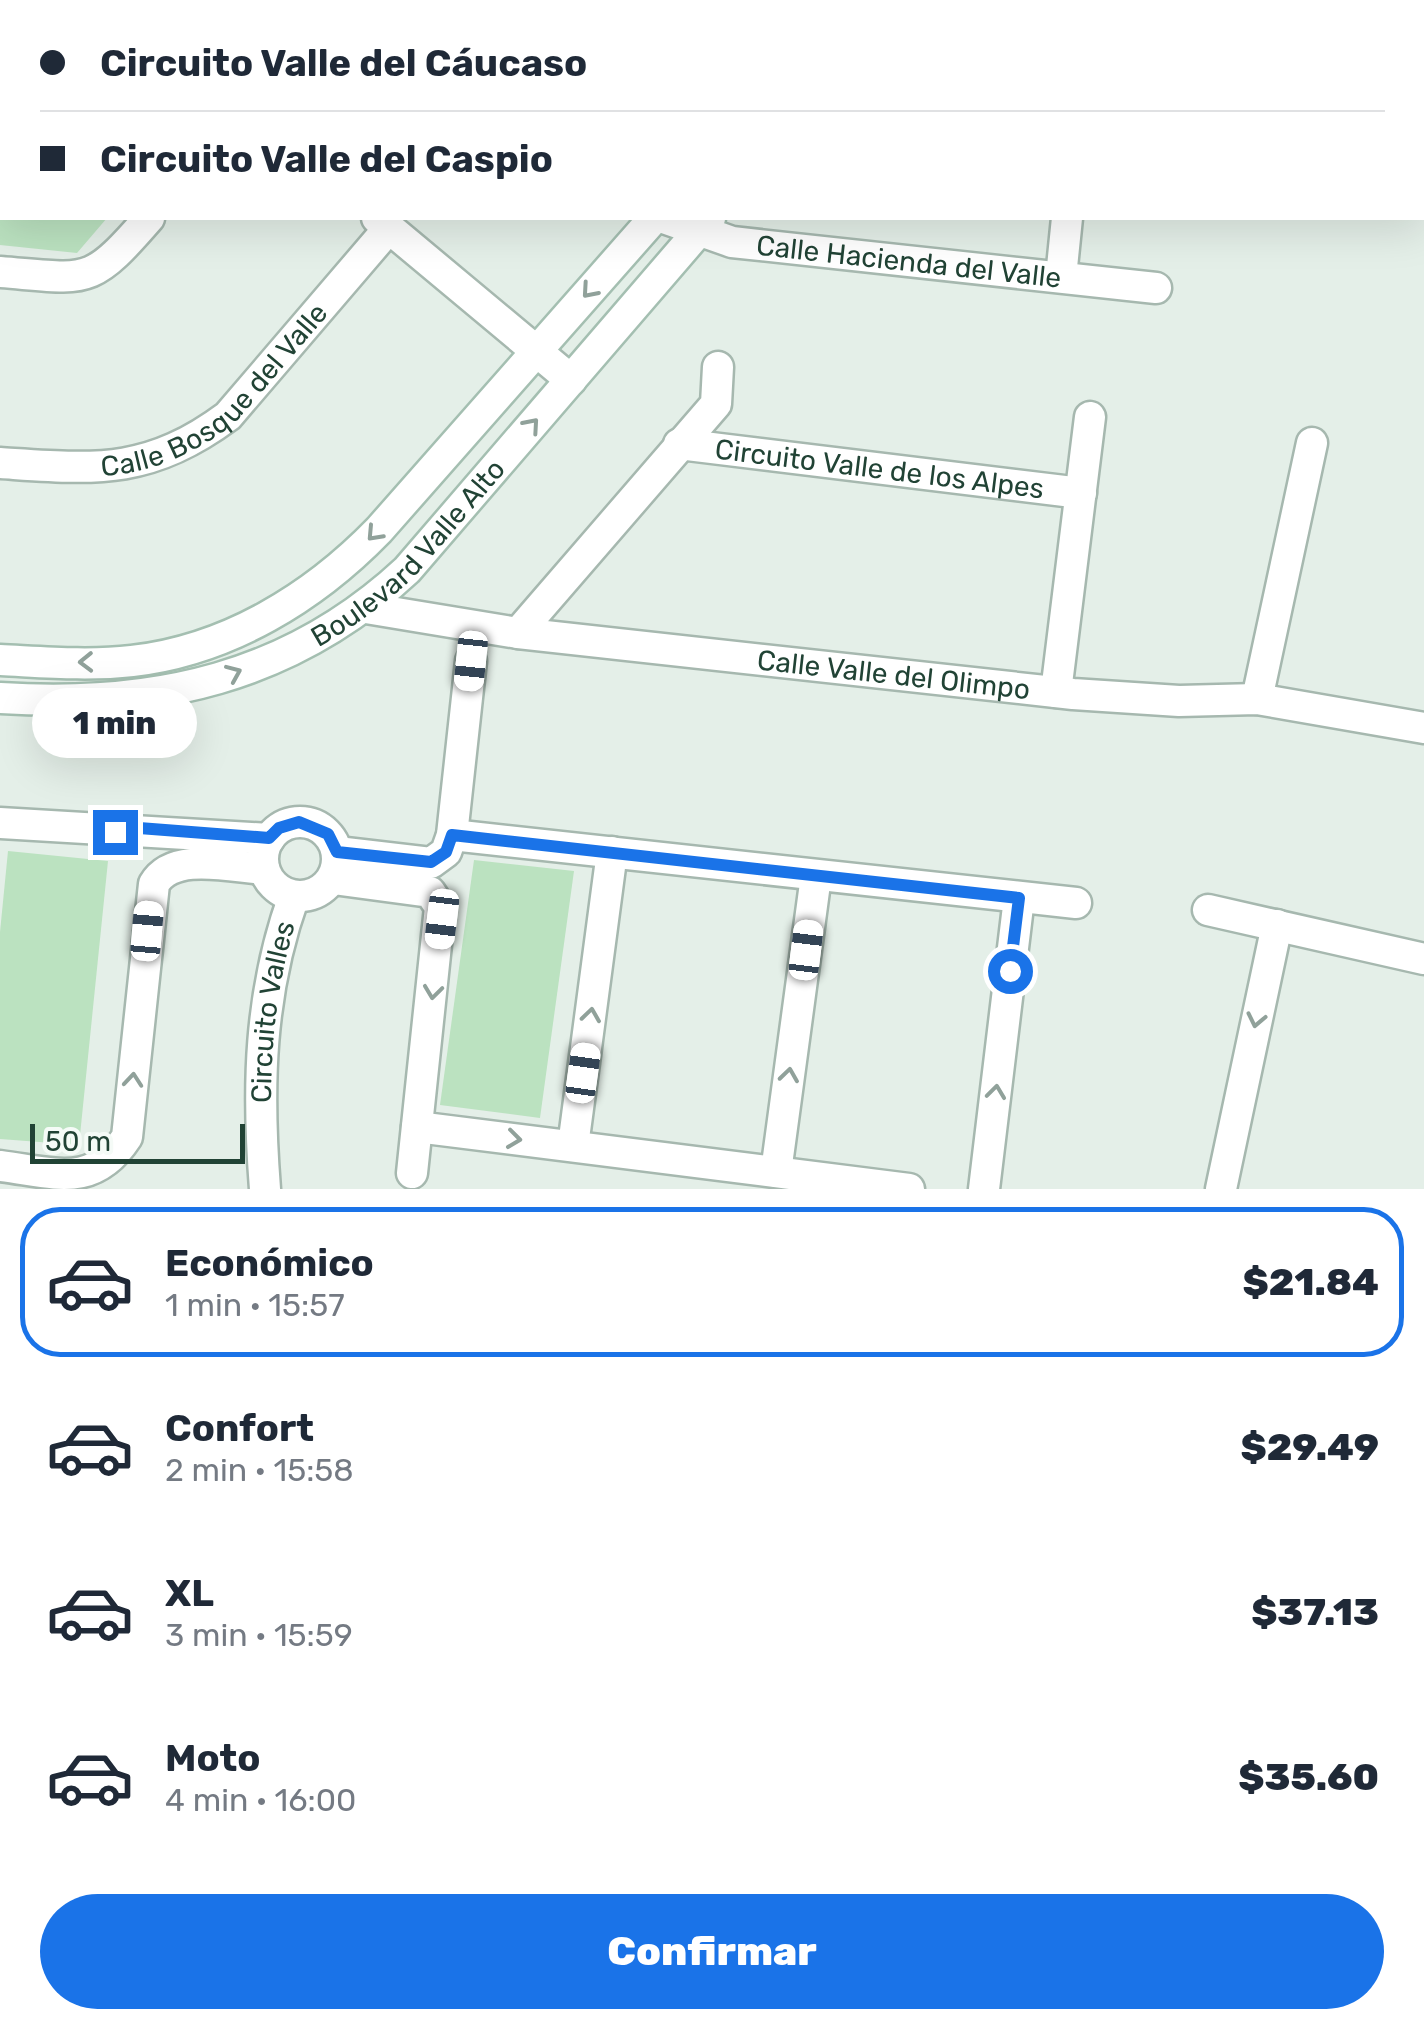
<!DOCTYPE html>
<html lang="es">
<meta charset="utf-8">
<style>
body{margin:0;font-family:Rubik,sans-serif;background:#f6f6f7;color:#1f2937;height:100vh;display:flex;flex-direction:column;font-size:38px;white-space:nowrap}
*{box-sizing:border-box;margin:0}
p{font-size:32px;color:#747a83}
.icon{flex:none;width:55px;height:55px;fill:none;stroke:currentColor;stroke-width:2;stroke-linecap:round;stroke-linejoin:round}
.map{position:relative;height:1189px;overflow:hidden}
.details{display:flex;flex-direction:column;background:#fff;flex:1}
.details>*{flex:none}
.hud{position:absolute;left:0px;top:0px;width:1425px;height:220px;box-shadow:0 10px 40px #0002;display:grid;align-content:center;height:220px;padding:0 40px;background:#fff}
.scale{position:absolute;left:30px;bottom:25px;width:215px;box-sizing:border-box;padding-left:10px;border:5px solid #214335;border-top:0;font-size:28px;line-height:35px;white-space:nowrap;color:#214335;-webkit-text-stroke:8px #f5fbf7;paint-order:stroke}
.end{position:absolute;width:45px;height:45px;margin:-22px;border:12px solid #1a73e8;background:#fff;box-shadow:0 0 0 5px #fff}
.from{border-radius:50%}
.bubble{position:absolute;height:70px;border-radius:35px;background:#fff;box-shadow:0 10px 40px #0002;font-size:32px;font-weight:800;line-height:70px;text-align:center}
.car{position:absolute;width:30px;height:60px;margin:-30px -15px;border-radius:12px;box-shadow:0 0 8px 2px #0007;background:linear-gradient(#fff 24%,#345 0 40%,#fff 0 76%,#345 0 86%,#fff 0)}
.hud b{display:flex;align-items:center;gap:35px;height:95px;font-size:38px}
.hud b+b{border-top:2px solid #e0e1e3}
.hud i{width:25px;height:25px;background:#1f2937}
ul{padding:18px 0 0;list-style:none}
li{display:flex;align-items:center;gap:30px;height:150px;margin:0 20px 15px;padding:0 20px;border:5px solid transparent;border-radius:40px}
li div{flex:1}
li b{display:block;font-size:38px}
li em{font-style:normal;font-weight:800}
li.on{border-color:#1a73e8}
li>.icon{width:90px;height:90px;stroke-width:1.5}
.primary-button{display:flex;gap:20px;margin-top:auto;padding:20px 40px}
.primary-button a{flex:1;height:115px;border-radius:60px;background:#1a73e8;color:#fff;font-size:40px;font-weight:800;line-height:115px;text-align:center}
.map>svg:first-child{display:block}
.green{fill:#bbe2c0}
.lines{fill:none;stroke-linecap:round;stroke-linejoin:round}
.street-casing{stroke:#a6b8af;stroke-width:35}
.secondary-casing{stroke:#a4bfb1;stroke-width:35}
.path{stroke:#81b69d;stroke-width:5;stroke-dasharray:5 8;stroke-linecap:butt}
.street{stroke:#fff;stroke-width:30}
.secondary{stroke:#fff;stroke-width:30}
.oneway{stroke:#90a19a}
.route{stroke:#1a73e8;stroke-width:12}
.labels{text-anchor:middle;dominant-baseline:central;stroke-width:10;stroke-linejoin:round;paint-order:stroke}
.street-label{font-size:28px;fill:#214335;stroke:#f5fbf7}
</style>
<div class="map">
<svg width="1424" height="1189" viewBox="0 0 1424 1189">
<rect width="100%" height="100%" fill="#e4efe8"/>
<g class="green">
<path d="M0,87L2,218H107L77,253L0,245Z"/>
<path d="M8,851L108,861L79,1145L0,1139V932Z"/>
<path d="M474,860L574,871L540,1118L440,1105Z"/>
</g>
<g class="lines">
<defs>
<g id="street">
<path d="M411,0L414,2"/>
<path d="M730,0L733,2"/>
<path d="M1089,2L1090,0"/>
<path d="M0,69H2"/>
<path d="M377,218L571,380"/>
<path id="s1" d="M664,218L732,242L1156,288"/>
<path d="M0,272C89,279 89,287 149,218"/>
<path d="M1061,277L1067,218"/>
<path id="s2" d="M679,444L1081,493"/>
<path id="s3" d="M0,463C94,469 147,476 228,416L389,228"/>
<path id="s4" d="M366,608L518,633L1073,694L1179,701L1257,699L1424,728"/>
<path d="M518,633L716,404L718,367"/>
<path d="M1056,692L1090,417"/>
<path d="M1257,699L1312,443"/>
<circle cx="300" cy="859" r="37"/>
<path d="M0,823L269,839"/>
<path d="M452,835L1076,903"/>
<path d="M337,852L431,863L446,852L452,835L471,661"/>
<path d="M333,879L430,892L440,907L412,1173"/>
<path d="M1208,910L1424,959"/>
<path d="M417,1127L909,1189"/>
<path d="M573,1146L612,852"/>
<path d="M0,1166C56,1173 93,1189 127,1137L154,884C173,851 231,867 264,869"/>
<path d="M776,1172L816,876"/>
<path id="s5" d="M265,1189C257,1087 259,993 294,896"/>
<path d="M984,1189L1019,898"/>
<path d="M1221,1189L1277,925"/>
</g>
<g id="secondary">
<path d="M842,2L845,0"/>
<path d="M895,2L897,0"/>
<path d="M0,660C43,662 88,666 132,661C228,650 313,598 379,530L654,218"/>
<path id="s6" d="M0,698C155,708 291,678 407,570L710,218"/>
</g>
</defs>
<use href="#street" class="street-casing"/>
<use href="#secondary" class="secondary-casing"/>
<path class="path" d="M1422,116H1424"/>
<use href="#street" class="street"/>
<use href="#secondary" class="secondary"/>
</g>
<defs><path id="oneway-chevron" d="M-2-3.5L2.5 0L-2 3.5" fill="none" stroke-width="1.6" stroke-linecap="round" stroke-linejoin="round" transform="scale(2.5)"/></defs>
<g class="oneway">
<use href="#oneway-chevron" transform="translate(589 291) rotate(131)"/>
<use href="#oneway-chevron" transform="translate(532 425) rotate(-49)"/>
<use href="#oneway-chevron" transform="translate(374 534) rotate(133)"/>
<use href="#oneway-chevron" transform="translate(86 662) rotate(179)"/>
<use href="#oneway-chevron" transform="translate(234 673) rotate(-23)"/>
<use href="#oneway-chevron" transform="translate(433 992) rotate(97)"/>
<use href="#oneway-chevron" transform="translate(591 1015) rotate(-82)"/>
<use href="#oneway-chevron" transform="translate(1256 1020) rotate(102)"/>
<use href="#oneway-chevron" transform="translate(789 1075) rotate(-82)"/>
<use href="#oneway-chevron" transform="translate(133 1080) rotate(-85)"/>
<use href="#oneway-chevron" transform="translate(996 1092) rotate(-83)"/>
<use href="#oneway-chevron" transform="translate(514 1139) rotate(7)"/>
</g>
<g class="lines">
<path class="route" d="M115,832L139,828L269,838L279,828L299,822L328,834L337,852L431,862L446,852L452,835L1019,898L1010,971"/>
</g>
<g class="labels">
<g class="street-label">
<text stroke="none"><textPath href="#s1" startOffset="250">Calle Hacienda del Valle</textPath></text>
<text stroke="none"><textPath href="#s3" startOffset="242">Calle Bosque del Valle</textPath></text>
<text stroke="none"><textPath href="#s2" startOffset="202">Circuito Valle de los Alpes</textPath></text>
<text stroke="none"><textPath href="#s6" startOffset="452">Boulevard Valle Alto</textPath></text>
<text stroke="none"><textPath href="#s4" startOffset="532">Calle Valle del Olimpo</textPath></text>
<text stroke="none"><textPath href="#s5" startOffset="178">Circuito Valles</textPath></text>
</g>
</g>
</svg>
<div class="scale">50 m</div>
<i class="end from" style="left:1010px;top:971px"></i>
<i class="end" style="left:115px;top:832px"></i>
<div class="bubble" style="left:32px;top:688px;width:165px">1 min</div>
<i class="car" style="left:471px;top:661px;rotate:186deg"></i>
<i class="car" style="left:442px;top:919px;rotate:187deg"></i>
<i class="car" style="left:147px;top:931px;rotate:5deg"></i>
<i class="car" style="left:806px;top:950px;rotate:7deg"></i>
<i class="car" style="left:583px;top:1073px;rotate:8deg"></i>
<div class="hud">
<b><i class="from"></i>Circuito Valle del Cáucaso</b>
<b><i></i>Circuito Valle del Caspio</b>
</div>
</div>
<section class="details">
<ul>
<li class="on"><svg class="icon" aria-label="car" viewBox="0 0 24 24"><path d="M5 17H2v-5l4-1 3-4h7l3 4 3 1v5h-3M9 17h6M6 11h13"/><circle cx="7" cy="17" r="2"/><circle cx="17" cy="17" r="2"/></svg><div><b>Económico</b><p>1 min · 15:57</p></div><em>$21.84</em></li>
<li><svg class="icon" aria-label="car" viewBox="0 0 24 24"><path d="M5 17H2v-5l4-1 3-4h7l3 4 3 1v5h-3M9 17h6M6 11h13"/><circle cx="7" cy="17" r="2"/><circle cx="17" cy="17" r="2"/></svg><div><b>Confort</b><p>2 min · 15:58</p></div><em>$29.49</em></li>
<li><svg class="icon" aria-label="car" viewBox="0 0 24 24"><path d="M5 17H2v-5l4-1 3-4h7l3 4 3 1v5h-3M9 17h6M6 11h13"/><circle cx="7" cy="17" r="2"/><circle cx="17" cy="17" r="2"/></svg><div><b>XL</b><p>3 min · 15:59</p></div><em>$37.13</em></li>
<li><svg class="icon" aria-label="car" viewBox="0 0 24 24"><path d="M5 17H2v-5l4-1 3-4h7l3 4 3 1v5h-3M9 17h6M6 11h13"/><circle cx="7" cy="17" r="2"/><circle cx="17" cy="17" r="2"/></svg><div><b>Moto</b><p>4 min · 16:00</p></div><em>$35.60</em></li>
</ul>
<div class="primary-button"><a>Confirmar</a></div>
</section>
